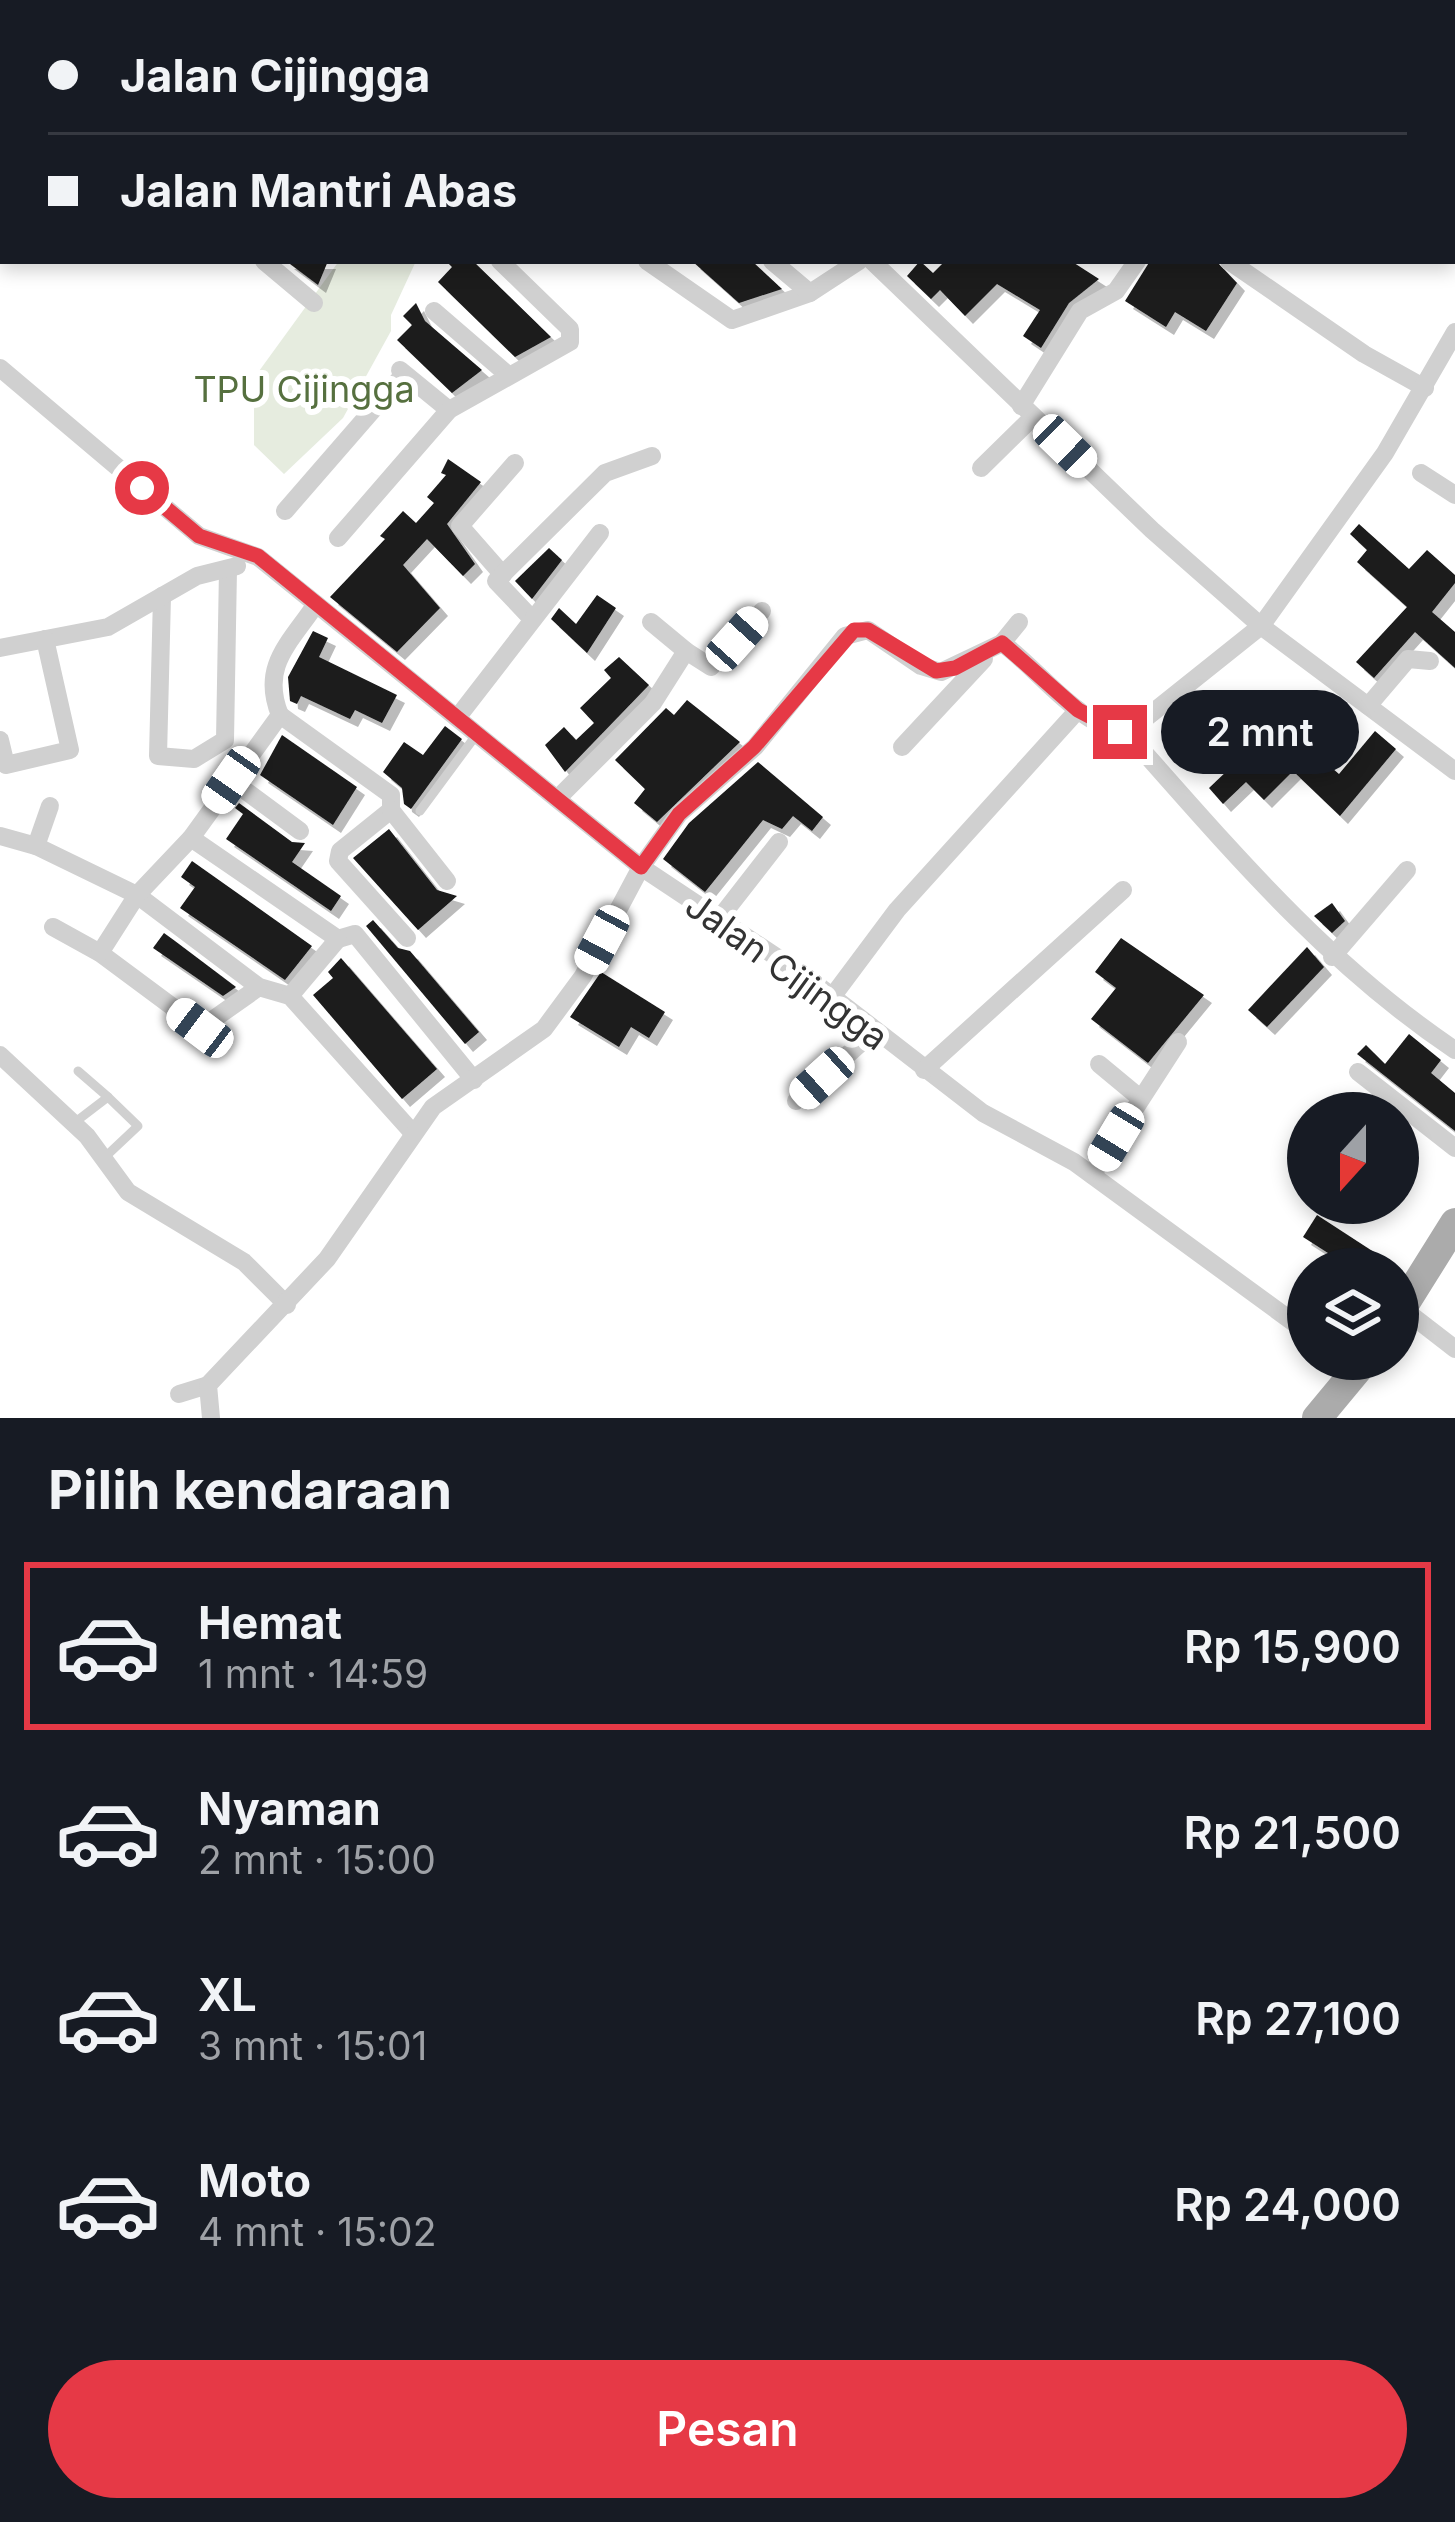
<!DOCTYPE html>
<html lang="id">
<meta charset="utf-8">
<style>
body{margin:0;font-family:Inter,sans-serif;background:#20242c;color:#f1f3f6;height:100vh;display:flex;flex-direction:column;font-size:45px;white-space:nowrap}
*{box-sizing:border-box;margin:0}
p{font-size:39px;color:#9ea1a6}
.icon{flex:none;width:66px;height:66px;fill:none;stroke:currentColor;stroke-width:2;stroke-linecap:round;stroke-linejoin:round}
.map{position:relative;height:1418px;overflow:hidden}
.drawer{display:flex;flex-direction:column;background:#171b24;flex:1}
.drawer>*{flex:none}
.hud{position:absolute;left:0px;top:0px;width:1455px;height:264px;box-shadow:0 6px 18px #0003;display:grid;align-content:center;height:264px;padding:0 48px;background:#171b24}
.needle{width:78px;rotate:201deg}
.fabs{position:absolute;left:1287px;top:1092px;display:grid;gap:24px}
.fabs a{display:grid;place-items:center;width:132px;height:132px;border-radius:50%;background:#171b24;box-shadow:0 6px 18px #0003;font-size:60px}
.end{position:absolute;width:54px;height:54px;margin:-27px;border:15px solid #e63946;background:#fff;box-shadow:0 0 0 6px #fff}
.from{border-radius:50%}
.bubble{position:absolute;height:84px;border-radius:42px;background:#171b24;box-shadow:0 6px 18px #0003;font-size:39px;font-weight:600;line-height:84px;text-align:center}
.car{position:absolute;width:36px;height:72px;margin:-36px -18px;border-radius:15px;box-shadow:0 0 9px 3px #0007;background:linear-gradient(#fff 24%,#345 0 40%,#fff 0 76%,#345 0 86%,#fff 0)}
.hud b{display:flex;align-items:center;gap:42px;height:114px;font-size:45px}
.hud b+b{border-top:3px solid #363941}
.hud i{width:30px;height:30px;background:#f1f3f6}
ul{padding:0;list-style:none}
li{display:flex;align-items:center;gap:36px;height:168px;margin:0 24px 18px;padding:0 24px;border:6px solid transparent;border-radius:0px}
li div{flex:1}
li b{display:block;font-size:45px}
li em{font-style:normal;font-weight:600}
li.active{border-color:#e63946}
li>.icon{width:108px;height:108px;stroke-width:1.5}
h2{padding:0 48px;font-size:54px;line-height:144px}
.action{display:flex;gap:24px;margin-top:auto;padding:24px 48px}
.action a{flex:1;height:138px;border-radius:72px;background:#e63946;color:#fff;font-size:48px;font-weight:600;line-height:138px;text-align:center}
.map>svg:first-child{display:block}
.green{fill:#e6ecdf}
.building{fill:#1a1a1a;filter:url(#shadow)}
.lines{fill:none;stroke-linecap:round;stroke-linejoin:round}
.lane{stroke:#d0d0d0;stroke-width:9}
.street{stroke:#d0d0d0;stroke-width:18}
.primary{stroke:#ababab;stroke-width:30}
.route{stroke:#e63946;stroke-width:15}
.labels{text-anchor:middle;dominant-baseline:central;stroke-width:12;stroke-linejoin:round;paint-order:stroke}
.park-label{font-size:36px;fill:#56703f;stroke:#fff}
.street-label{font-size:36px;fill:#333;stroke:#fff}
</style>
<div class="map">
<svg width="1455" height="1418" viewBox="0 0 1455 1418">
<defs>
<filter id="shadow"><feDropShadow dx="8" dy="8" stdDeviation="0" flood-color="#0004"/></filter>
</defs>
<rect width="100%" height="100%" fill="#fff"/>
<path class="green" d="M339,261H416L391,315V331L343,418L284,474L254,445V378Z"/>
<g class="building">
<path d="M286,261H328L318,285Z"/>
<path d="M446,261H473L551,337L515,357L438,282L452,267Z"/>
<path d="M692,261H752L782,289L739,303Z"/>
<path d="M920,261L933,273L945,261H1071L1099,279L1069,303L1041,348L1023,336L1040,310L997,284L965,316L940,290L931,299L907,276Z"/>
<path d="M1150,261H1216L1237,283L1206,331L1175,312L1166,327L1125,301Z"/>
<path d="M416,303L425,321L482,370L452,393L397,340L412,325L403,316Z"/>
<path d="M448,459L481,482L447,524L475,564L463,576L427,539L403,565L440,608L397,652L330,597L385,539L380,536L403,511L416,523L434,503L427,497L446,475L441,473Z"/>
<path d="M1359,524L1409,569L1427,550L1455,575V583L1432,612L1455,632V668L1415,632L1374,678L1356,662L1407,607L1357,562L1367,550L1350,534Z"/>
<path d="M549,548L562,560L532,599L515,581Z"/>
<path d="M597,595L616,608L587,653L551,619L559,608L576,624Z"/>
<path d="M313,631L328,638L319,657L397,695L382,723L355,710L350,719L301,696L297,704L290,701L288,677Z"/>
<path d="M619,657L649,685L565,772L545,745L564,727L576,740L594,723L580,708L611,678L604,670Z"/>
<path d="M687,700L740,742L657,822L634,803L645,789L615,760L666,708L674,715Z"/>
<path d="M1293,702L1323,731L1307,747L1339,774L1375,731L1396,749L1340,816L1293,771L1264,800L1246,782L1223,804L1209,788L1229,769L1209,750L1222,737L1227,742L1255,712L1270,725Z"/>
<path d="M445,726L462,739L411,809L404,804L402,788L383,772L404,742L423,755Z"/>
<path d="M282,735L357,787L333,825L260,775Z"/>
<path d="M758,762L823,817L812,831L793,816L782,829L763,820L705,892L663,859L689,823Z"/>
<path d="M239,803L292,842L305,843L292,862L341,896L331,911L226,839L243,814L235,808Z"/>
<path d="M389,829L437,890L457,896L418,930L353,858Z"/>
<path d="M192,861L312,946L285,980L180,908L195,887L181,877Z"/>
<path d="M1332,903L1345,921L1332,933L1314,916Z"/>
<path d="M373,920L398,948L410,951L479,1032L465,1044L366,926Z"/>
<path d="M164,933L175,941L236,987L223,996L153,948Z"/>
<path d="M1121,938L1204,995L1148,1063L1091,1019L1116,988L1095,972Z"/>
<path d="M1307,947L1324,967L1267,1027L1248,1010Z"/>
<path d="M341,958L437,1069L402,1099L313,995L333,978L328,972Z"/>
<path d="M601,972L665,1012L649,1038L631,1027L619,1047L570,1017Z"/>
<path d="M1409,1034L1441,1060L1431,1073L1455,1093V1131L1357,1054L1366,1045L1385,1064Z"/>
<path d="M1317,1215L1400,1269H1353L1303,1237Z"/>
</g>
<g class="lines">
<g class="lane">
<path d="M420,811L477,734"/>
<path d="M74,1123L108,1097L78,1071"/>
<path d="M104,1158L138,1126L108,1097"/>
</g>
<g class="street">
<path d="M66,0L75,3"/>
<path d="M270,0L279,3"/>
<path d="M480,0L489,3"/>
<path d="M701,0L707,3"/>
<path d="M886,0L889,3"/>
<path d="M994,0L997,3"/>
<path d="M18,3L20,0"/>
<path d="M362,3L363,0"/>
<path d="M565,3V0"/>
<path d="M821,3L823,0"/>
<path d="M1060,3L1061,0"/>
<path d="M1265,3H1269"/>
<path d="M1299,3L1303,0"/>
<path d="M0,24L3,21"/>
<path d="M264,261L314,303"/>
<path d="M647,261L732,320L810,293L859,261"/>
<path d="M772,261L810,293"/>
<path d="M872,261L1152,530L1261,626L1455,771"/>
<path d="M1229,261L1364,354L1425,388"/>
<path d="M434,311L508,375"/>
<path d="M0,368L199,536L258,557L641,867L811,980L983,1113L1074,1162L1308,1333"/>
<path d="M400,370L449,410"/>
<path d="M1021,406L1080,311L1116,291L1137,261"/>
<path d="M981,468L1033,417"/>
<path d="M1421,473L1455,495"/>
<path d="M285,511L404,374"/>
<path d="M338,538L449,410L570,342V329L500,261"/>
<path d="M503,575L460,526L515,463"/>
<path d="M162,596L158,756L194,759L225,740L228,569"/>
<path d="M532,619L496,581L605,473L652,456"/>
<path d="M1002,643L1019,622"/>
<path d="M0,648L108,627L197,576L237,566"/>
<path d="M686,651L711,667L762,611"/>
<path d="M1368,706L1408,659L1430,661"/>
<path d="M280,715L391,795V810L340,851L338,861L407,938"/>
<path d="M457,718L600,533"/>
<path d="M1126,732C1229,848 1325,963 1455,1050"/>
<path d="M0,740L6,765L70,750L45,639"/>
<path d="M902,747L984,659"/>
<path d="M231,780L300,831"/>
<path d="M557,799L653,703L686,651L651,622"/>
<path d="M391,810L447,881"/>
<path d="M0,836L36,846L137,895L259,987L290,996L412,1132"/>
<path d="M191,838L338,939L355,934L474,1080"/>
<path d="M36,846L50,806"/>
<path d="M719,919L779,842"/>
<path d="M53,927L100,953L201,1028L259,987"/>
<path d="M100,953L137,895L191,838L280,715C260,666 290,643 316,604"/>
<path d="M1332,957L1407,870"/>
<path d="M290,996L338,939"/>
<path d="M832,997L897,910L1078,710"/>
<path d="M0,1055L87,1136L128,1192L244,1262L287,1305"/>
<path d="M1099,1064L1140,1098"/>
<path d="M924,1070L1123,890"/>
<path d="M1358,1072L1455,1148"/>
<path d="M796,1101L874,1031"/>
<path d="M1092,1175L1178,1042"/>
<path d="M1406,1311L1455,1349"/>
<path d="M179,1394L208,1385"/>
<path d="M211,1418L208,1385L327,1259L433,1107L544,1029L583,976L641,867L679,814L755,747L845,636L868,630L921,666L941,672L1002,643C1036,666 1090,740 1132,729L1261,626L1385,453L1455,332"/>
</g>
<g class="primary">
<path d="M1398,1314L1455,1223"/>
<path d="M1317,1418L1366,1359"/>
</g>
</g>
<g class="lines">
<path class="route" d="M142,488L199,536L258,556L641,867L679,814L754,747L854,630H868L936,671L955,668L1002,643L1078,710L1120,732"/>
</g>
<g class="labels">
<g class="park-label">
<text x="304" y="389">TPU Cijingga</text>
</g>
<g class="street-label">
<text transform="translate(787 971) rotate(36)">Jalan Cijingga</text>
</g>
</g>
</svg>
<div class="fabs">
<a><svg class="needle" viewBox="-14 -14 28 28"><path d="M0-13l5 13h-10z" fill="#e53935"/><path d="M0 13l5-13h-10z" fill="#9ea1a6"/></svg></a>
<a><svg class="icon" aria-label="layers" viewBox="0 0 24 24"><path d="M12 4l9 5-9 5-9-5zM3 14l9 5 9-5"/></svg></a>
</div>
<i class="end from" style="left:142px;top:488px"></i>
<i class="end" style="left:1120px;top:732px"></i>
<div class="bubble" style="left:1161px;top:690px;width:198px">2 mnt</div>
<i class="car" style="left:1065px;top:446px;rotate:134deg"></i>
<i class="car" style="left:737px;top:639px;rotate:42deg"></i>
<i class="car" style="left:231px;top:780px;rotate:215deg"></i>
<i class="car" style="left:602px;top:940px;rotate:208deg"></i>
<i class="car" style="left:200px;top:1028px;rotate:307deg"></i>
<i class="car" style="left:822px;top:1078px;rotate:228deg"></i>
<i class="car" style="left:1116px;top:1137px;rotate:211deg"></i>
<div class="hud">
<b><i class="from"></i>Jalan Cijingga</b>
<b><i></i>Jalan Mantri Abas</b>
</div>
</div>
<section class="drawer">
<h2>Pilih kendaraan</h2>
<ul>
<li class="active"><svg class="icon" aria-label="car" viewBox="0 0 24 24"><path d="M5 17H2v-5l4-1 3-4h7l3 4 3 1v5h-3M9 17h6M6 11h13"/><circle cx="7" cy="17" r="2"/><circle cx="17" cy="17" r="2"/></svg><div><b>Hemat</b><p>1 mnt · 14:59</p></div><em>Rp 15,900</em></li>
<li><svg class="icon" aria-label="car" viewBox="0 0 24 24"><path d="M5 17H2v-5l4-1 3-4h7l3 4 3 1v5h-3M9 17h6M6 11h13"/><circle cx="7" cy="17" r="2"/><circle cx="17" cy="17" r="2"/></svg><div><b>Nyaman</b><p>2 mnt · 15:00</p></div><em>Rp 21,500</em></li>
<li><svg class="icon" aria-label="car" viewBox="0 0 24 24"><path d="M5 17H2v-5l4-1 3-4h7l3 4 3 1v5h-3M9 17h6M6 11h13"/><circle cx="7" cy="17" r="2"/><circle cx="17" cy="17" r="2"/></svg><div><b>XL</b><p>3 mnt · 15:01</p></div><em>Rp 27,100</em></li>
<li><svg class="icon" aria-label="car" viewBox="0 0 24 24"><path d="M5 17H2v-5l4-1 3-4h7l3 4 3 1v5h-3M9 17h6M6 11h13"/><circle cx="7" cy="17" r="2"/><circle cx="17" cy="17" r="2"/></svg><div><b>Moto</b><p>4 mnt · 15:02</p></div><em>Rp 24,000</em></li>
</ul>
<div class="action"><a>Pesan</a></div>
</section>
